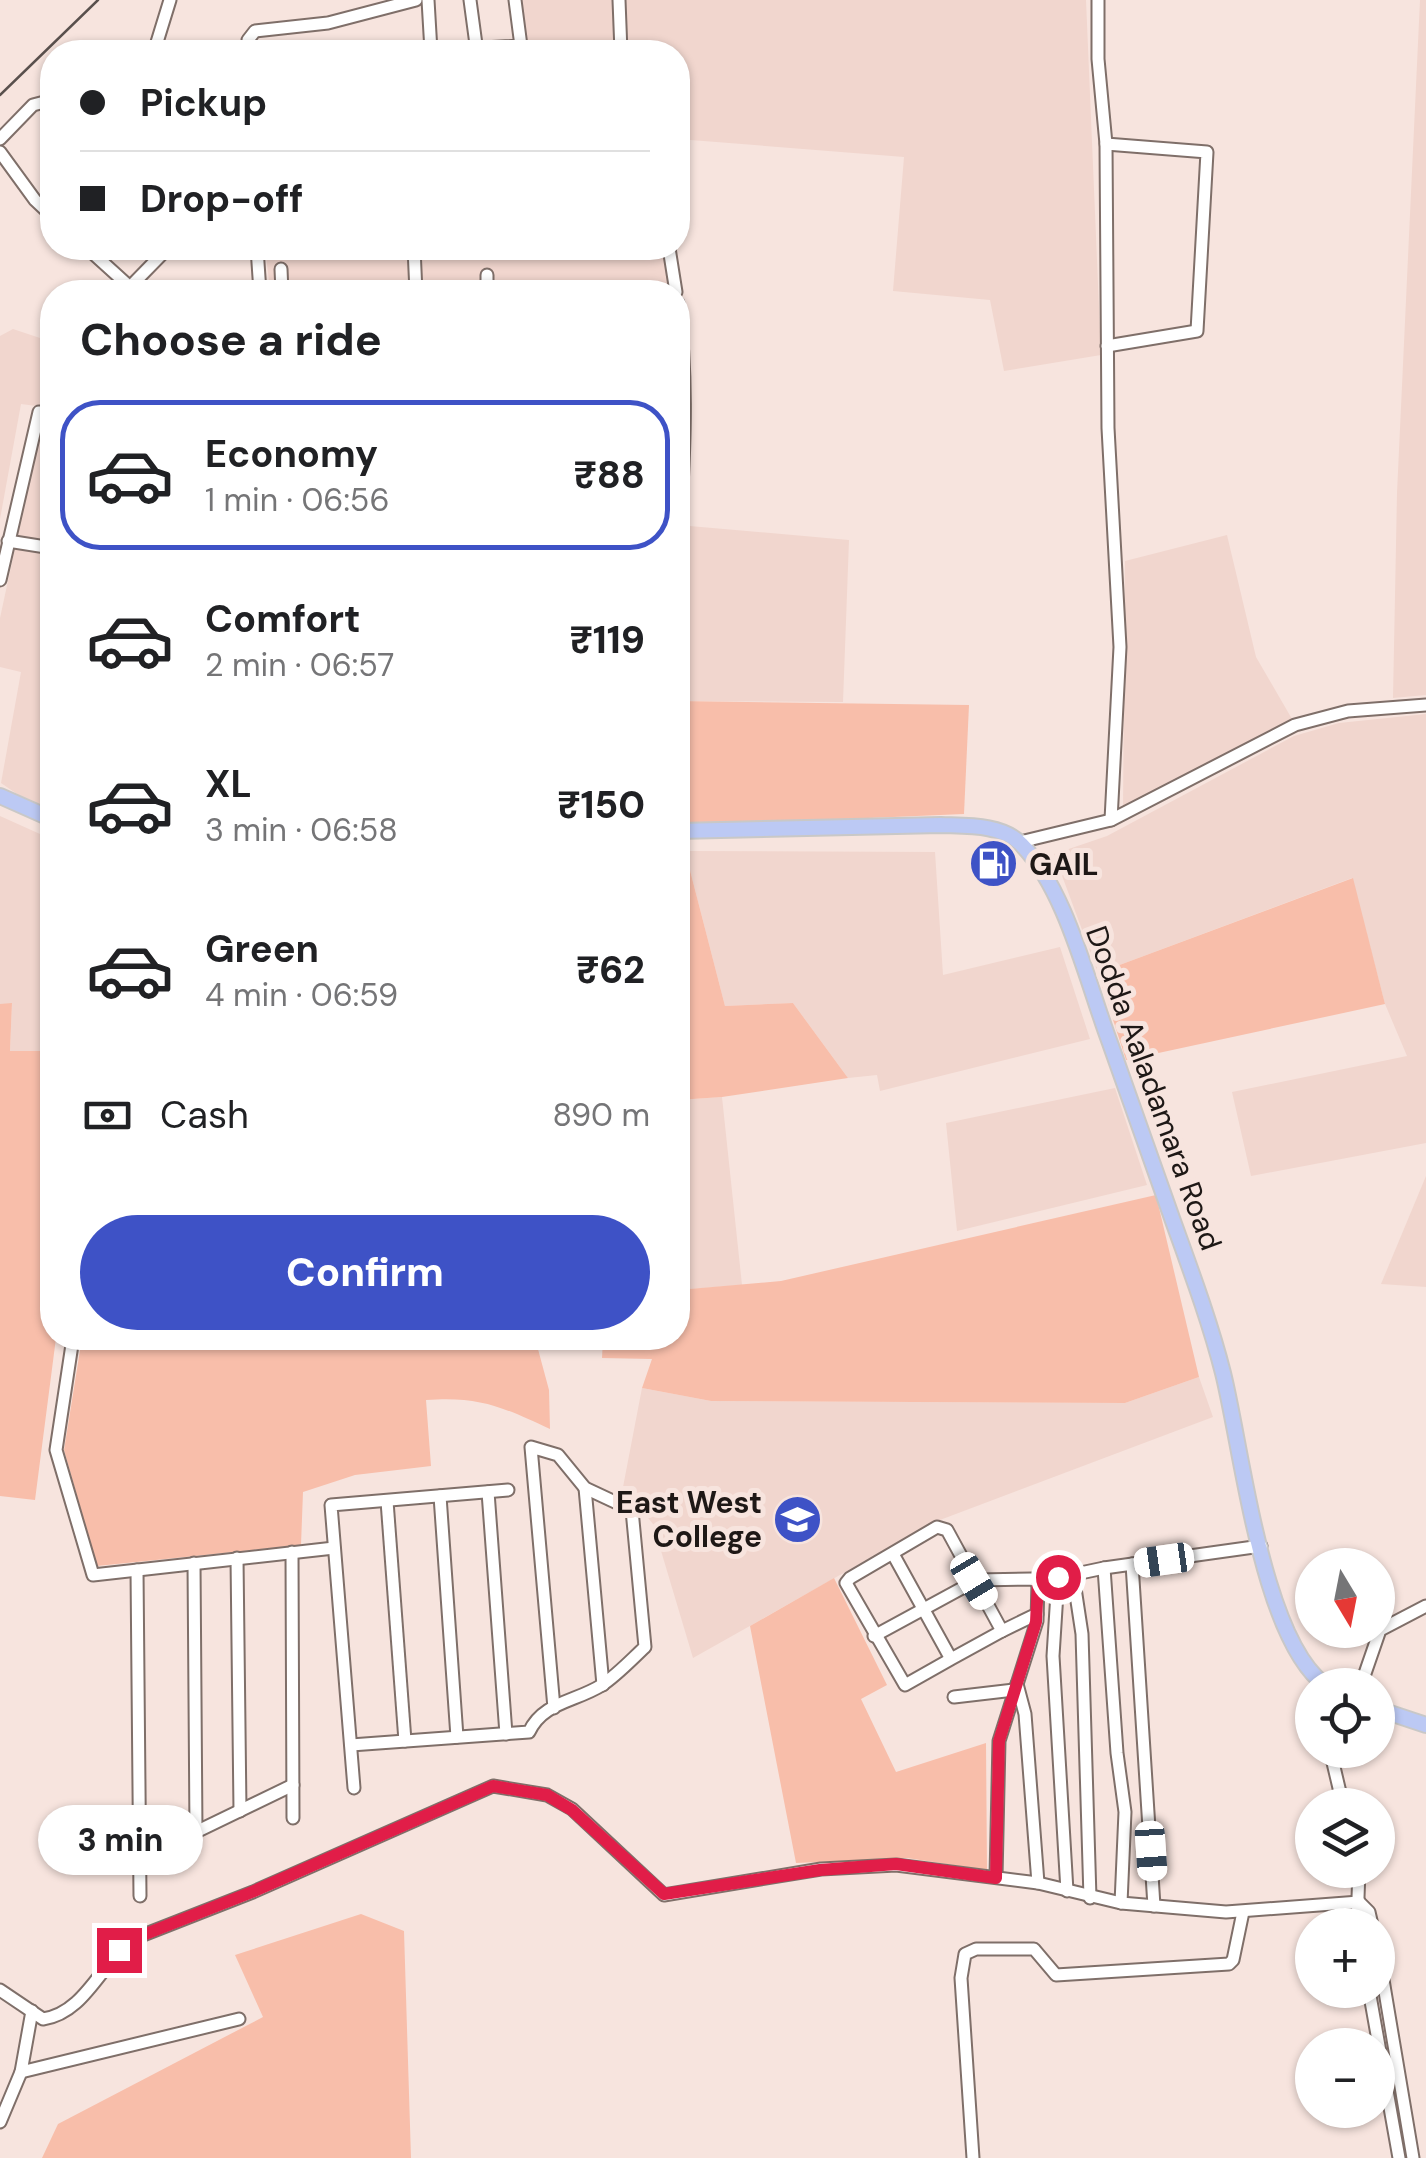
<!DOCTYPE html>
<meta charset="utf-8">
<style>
body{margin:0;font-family:"DM Sans",sans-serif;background:#f2f2f2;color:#202124;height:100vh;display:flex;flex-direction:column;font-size:38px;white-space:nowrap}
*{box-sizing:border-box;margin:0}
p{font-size:32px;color:#757577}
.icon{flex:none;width:55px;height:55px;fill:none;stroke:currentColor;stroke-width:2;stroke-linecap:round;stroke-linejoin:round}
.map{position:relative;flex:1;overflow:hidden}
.panel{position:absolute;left:40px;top:280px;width:650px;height:1070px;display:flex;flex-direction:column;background:#fff;border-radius:40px;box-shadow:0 2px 8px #0004}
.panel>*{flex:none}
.hud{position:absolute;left:40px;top:40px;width:650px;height:220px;border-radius:40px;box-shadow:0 2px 8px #0004;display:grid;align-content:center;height:220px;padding:0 40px;background:#fff}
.needle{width:65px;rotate:170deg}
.controls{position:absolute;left:1295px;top:1548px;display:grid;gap:20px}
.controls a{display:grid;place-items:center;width:100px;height:100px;border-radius:50%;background:#fff;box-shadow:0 2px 8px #0004;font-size:50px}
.end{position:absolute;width:45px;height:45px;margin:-22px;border:12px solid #e11d48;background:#fff;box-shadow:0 0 0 5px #fff}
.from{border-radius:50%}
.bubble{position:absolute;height:70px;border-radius:35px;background:#fff;box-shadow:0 2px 8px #0004;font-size:32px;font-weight:800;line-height:70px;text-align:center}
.car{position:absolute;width:30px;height:60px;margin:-30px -15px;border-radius:12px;box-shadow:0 0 8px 2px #0007;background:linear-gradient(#fff 24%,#345 0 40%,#fff 0 76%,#345 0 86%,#fff 0)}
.hud b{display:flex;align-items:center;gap:35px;height:95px;font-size:38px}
.hud b+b{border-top:2px solid #e0e0e0}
.hud i{width:25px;height:25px;background:#202124}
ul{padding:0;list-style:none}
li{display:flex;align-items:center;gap:30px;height:150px;margin:0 20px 15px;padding:0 20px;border:5px solid transparent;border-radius:40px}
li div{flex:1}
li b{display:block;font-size:38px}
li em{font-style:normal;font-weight:800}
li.current{border-color:#3e52c6}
li>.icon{width:90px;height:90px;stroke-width:1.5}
h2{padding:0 40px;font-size:45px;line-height:120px}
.pay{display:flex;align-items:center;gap:25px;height:110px;padding:0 40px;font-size:38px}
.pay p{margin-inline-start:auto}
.primary-button{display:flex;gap:20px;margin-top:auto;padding:20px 40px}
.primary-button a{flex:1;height:115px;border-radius:60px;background:#3e52c6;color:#fff;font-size:40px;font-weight:800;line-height:115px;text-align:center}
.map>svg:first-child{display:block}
.built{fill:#f1d6ce}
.green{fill:#f8beaa}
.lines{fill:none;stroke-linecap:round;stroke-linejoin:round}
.minor-casing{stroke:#7f6f69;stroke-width:15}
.major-casing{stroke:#c9c8c7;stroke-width:18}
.minor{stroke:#fff;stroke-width:11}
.major{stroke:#bcc9f4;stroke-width:14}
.rail{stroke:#59504d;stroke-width:2.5}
.route{stroke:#e11d48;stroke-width:12}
.labels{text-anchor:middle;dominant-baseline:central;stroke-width:10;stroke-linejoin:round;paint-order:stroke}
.poi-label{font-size:30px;font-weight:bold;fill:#1e1816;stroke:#f7e4de;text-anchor:start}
.street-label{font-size:30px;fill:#1e1816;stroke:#f7e4de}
</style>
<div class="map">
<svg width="1426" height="2158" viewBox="0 0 1426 2158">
<rect width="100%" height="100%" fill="#f7e4de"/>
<g class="built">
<path d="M512,0H1086L1101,355L1004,371L990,300L893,291L904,157L678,139V52H520Z"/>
<path d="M1420,0H1426V695L1393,698L1397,493Z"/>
<path d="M265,248H663L674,292H254L270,289Z"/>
<path d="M13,329L52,342V408L21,404L0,519V336Z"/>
<path d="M42,422L52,424V812L39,809L1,783L21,672L0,667V618Z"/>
<path d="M678,525L849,540L843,702L678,701Z"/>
<path d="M1227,535L1256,657L1292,719L1123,810L1125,561Z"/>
<path d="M1426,714V1143L1251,1176L1232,1092L1407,1056L1385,1004L1352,878L1098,973L1054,854L1107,836L1294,736L1339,723Z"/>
<path d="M0,816L40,834L52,836V1051H10L12,1004H0Z"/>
<path d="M685,851L935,852L943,975L1060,947L1090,1039L880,1091L877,1075L848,1078L793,1003L725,1006Z"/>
<path d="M1115,1088L1147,1185L957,1231L946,1123Z"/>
<path d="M722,1097L742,1285L678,1290V1100Z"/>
<path d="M1426,1176V1287L1381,1284Z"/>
<path d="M1199,1377L1213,1417L932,1523L693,1658L653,1524L623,1487L642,1388L711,1401L1125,1403Z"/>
</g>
<g class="green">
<path d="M678,701L969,705L964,814L678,826Z"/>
<path d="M678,851H685L725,1006L793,1003L848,1078L722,1097L678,1100Z"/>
<path d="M1353,878L1385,1004L1126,1060L1098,973Z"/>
<path d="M12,1003L10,1051H52V1338H56L35,1500L0,1496V1004Z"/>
<path d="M1156,1195L1199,1377L1125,1403L711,1401L642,1388L652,1359L602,1358L603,1338H678V1290L781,1281Z"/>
<path d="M82,1338H535L549,1390L550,1429C502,1407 480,1396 426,1400L431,1466L355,1475L303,1492L301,1545L97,1566L64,1450Z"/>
<path d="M834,1578L887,1685L861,1699L896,1772L986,1743L987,1870L907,1858L796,1863L750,1626Z"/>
<path d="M361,1914L404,1931L411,2158H42L58,2124L263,2017L235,1955Z"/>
</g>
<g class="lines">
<defs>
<g id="minor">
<path d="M428,0L431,51"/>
<path d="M470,0L477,52"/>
<path d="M619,0L621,52"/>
<path d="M1098,0V59L1106,144L1108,428L1120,647L1111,820"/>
<path d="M154,52L170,0"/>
<path d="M248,52V40L255,31L328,23L416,0"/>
<path d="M409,52L521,46L515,0"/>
<path d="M0,139L33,105L52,100"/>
<path d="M1106,144L1207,152L1197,331L1107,346"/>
<path d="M0,152L35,200L52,216"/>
<path d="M87,248L130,287"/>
<path d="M257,248L260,292"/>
<path d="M414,248L416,292"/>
<path d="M669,248L676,292"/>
<path d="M281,269L282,292"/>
<path d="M487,275V292"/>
<path d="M125,292L168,248"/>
<path d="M678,303C687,371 685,437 681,505L678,511"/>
<path d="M8,541L52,548"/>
<path d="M0,580L39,412L52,413"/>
<path d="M1020,842L1111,820L1295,725L1348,711L1426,705"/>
<path d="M73,1338L56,1450L93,1575L334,1548"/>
<path d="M585,1488L603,1685"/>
<path d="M488,1492L506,1734"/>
<path d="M440,1496L457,1737"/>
<path d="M387,1501L405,1741"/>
<path d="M292,1552L293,1818"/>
<path d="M893,1554L951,1659L905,1685L846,1583L850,1578L937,1527L947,1530L1002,1631L951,1659"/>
<path d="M237,1558L240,1811"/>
<path d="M194,1563L196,1832"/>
<path d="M1132,1564L1154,1906"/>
<path d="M1104,1568L1117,1753L1125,1812L1121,1903"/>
<path d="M137,1570L140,1896"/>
<path d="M1073,1575L1082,1634L1090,1898"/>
<path d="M1058,1577L1053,1656L1067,1891"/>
<path d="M1002,1631L1037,1614"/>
<path d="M874,1636L977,1580L1031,1579L1038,1582L1104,1568L1261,1546"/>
<path d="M1017,1684L1025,1714L1038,1883"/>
<path d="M1361,1685L1380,1630L1426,1606"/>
<path d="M954,1697L1014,1690"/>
<path d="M351,1745L529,1732C543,1702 575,1702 602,1685C617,1675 631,1660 645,1647L632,1510L585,1488L558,1455L531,1447L554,1708"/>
<path d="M1330,1750L1343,1805"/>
<path d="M354,1788L331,1505L508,1490"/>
<path d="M140,1859L293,1785"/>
<path d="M996,1877L999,1741L1037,1621L1038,1582"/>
<path d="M1359,1902L1369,1912L1372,1925"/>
<path d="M1357,1925L1359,1870"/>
<path d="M1378,1950L1413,2158"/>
<path d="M0,1990L43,2019C85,2013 101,1963 133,1939L253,1892L493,1786L547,1795L572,1809L664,1895L821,1869L896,1865L1038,1883L1121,1903L1226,1912L1359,1902"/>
<path d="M1369,1990L1399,2158"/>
<path d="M21,2072L239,2019"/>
<path d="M0,2122L21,2072L32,2011"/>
<path d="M973,2158L961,1978L965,1954L976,1949H1034L1056,1975L1229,1964L1233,1960L1243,1912"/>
</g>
<g id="major">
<path d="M0,796L52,819"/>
<path d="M678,831L941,825C966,826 1002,824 1021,844C1066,889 1087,982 1110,1043C1131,1102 1152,1162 1173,1221C1191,1271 1210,1322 1223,1373C1242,1449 1262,1639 1325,1685"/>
<path d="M1378,1709L1426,1725"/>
</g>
</defs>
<use href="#minor" class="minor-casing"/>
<use href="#major" class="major-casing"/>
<use href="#minor" class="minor"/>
<use href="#major" class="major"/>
<path class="rail" d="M0,95L98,0"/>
</g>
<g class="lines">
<path class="route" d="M119,1950L133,1939L252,1892L493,1786L547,1795L572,1810L664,1894L820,1870L896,1864L996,1878L999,1741L1036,1622L1038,1582L1058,1577"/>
</g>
<defs>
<symbol id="fuel-disc" viewBox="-11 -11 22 22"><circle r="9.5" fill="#3e52c6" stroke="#f7e4de"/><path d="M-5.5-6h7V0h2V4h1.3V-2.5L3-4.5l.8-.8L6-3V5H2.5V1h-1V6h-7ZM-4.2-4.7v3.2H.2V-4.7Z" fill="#fff"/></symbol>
<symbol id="university-disc" viewBox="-11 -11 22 22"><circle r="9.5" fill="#3e52c6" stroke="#f7e4de"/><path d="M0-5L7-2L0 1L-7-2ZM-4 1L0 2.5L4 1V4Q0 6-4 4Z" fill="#fff"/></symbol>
</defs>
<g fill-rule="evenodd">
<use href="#fuel-disc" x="966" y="836" width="55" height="55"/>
<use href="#university-disc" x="770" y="1492" width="55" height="55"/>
</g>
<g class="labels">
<g class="poi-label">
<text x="1029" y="864">GAIL</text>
<text x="762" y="1502" text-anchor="end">East West<tspan x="762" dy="34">College</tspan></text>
</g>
<g class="street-label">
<text transform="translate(1154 1088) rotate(70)">Dodda Aaladamara Road</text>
</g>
</g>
</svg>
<div class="controls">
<a><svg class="needle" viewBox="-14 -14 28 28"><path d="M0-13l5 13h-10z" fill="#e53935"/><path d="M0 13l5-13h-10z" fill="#757577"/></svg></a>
<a><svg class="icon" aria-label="locate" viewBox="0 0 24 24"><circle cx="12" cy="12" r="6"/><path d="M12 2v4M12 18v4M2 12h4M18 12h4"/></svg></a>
<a><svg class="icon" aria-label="layers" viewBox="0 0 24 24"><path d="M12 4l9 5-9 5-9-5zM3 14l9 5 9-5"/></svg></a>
<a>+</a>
<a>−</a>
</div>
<i class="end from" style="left:1058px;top:1577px"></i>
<i class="end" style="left:119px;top:1950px"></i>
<div class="bubble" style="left:38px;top:1805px;width:165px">3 min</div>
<i class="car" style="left:1164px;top:1560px;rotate:262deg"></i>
<i class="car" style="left:974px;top:1581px;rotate:149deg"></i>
<i class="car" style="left:1151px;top:1851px;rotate:176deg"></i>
<div class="hud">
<b><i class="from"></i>Pickup</b>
<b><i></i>Drop-off</b>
</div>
<section class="panel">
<h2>Choose a ride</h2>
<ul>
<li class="current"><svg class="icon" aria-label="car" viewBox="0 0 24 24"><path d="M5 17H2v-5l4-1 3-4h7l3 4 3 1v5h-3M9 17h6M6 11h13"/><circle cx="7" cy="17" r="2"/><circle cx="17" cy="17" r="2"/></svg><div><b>Economy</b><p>1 min · 06:56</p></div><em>₹88</em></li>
<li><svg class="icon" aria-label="car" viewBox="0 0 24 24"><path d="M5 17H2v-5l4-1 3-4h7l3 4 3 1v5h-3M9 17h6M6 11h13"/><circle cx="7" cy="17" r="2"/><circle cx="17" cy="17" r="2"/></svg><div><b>Comfort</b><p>2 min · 06:57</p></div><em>₹119</em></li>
<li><svg class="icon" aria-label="car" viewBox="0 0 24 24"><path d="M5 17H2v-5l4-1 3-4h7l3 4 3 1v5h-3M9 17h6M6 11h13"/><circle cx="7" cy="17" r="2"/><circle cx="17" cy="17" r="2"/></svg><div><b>XL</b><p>3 min · 06:58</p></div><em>₹150</em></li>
<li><svg class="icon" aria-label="car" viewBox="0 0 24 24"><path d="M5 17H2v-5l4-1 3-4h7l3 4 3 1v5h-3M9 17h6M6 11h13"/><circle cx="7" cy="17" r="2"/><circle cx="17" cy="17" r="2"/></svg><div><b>Green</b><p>4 min · 06:59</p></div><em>₹62</em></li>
</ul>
<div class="pay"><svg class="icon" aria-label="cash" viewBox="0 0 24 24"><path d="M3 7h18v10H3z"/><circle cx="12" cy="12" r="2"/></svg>Cash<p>890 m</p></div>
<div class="primary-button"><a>Confirm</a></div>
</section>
</div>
